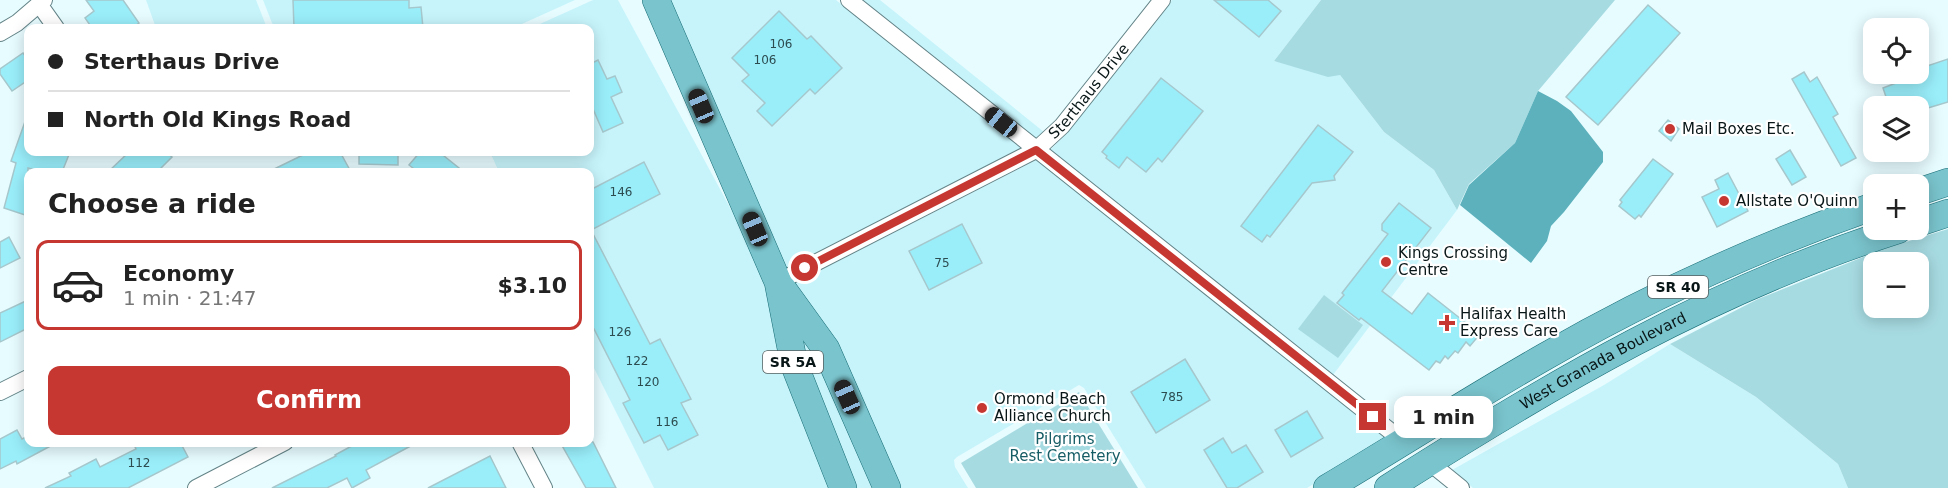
<!DOCTYPE html>
<meta charset="utf-8">
<style>
body{margin:0;font-family:"DejaVu Sans",sans-serif;background:#f2f2f2;color:#222;height:100vh;display:flex;flex-direction:column;font-size:22px;white-space:nowrap}
*{box-sizing:border-box;margin:0}
p{font-size:20px;color:#767676}
.icon{flex:none;width:33px;height:33px;fill:none;stroke:currentColor;stroke-width:2;stroke-linecap:round;stroke-linejoin:round}
.map{position:relative;flex:1;overflow:hidden}
.panel{position:absolute;left:24px;top:168px;width:570px;height:279px;display:flex;flex-direction:column;background:#fff;border-radius:12px;box-shadow:0 3px 15px #0003}
.panel>*{flex:none}
.hud{position:absolute;left:24px;top:24px;width:570px;height:132px;border-radius:12px;box-shadow:0 3px 15px #0003;display:grid;align-content:center;height:132px;padding:0 24px;background:#fff}
.controls{position:absolute;left:1863px;top:18px;display:grid;gap:12px}
.controls a{display:grid;place-items:center;width:66px;height:66px;border-radius:12px;background:#fff;box-shadow:0 3px 15px #0003;font-size:30px}
.end{position:absolute;width:27px;height:27px;margin:-14px;border:8px solid #c63732;background:#fff;box-shadow:0 0 0 3px #fff}
.from{border-radius:50%}
.bubble{position:absolute;height:42px;border-radius:12px;background:#fff;box-shadow:0 3px 15px #0003;font-size:20px;font-weight:700;line-height:42px;text-align:center}
.car{position:absolute;width:18px;height:36px;margin:-18px -9px;border-radius:8px;box-shadow:0 0 4px 2px #0007;background:linear-gradient(#222 24%,#8ab4d8 0 40%,#222 0 76%,#8ab4d8 0 86%,#222 0)}
.hud b{display:flex;align-items:center;gap:21px;height:57px;font-size:22px}
.hud b+b{border-top:2px solid #e0e0e0}
.hud i{width:15px;height:15px;background:#222}
ul{padding:0;list-style:none}
li{display:flex;align-items:center;gap:18px;height:90px;margin:0 12px 9px;padding:0 12px;border:3px solid #e0e0e0;border-radius:12px}
li div{flex:1}
li b{display:block;font-size:22px}
li em{font-style:normal;font-weight:700}
li.current{border-color:#c63732}
li>.icon{width:54px;height:54px;stroke-width:1.5}
h2{padding:0 24px;font-size:27px;line-height:72px}
.primary-button{display:flex;gap:12px;margin-top:auto;padding:12px 24px}
.primary-button a{flex:1;height:69px;border-radius:12px;background:#c63732;color:#fff;font-size:24px;font-weight:700;line-height:69px;text-align:center}
.map>svg:first-child{display:block}
.built{fill:#c7f4fb}
.green{fill:#a7dbe2;fill-rule:evenodd}
.water{fill:#5cb1bc}
.building{fill:#99eefa;stroke:#a6c8cd;stroke-width:1.5}
.lines{fill:none;stroke-linecap:round;stroke-linejoin:round}
.street-casing{stroke:#638387;stroke-width:18}
.primary-casing{stroke:#196e77;stroke-width:28}
.street{stroke:#fff;stroke-width:16}
.primary{stroke:#7ac4cd;stroke-width:27}
.route{stroke:#c63732;stroke-width:8}
.poi-dot{fill:#c63732;stroke:#fff;stroke-width:2}
.labels{text-anchor:middle;dominant-baseline:central;stroke-width:4.5;stroke-linejoin:round;paint-order:stroke}
.number-label{font-size:12px;fill:#2d4c50}
.shield{fill:#fff;stroke:#535c5d;stroke-width:1.5}
.shield-label{font-size:14px;font-weight:bold;fill:#091617}
.street-label{font-size:15px;fill:#091617;stroke:#fff}
.poi-label{font-size:15px;fill:#091617;stroke:#fff;text-anchor:start}
.park-label{font-size:15px;fill:#165d66;stroke:#fff}
</style>
<div class="map">
<svg width="1948" height="488" viewBox="0 0 1948 488">
<rect width="100%" height="100%" fill="#e7fcff"/>
<g class="built">
<path d="M146,0H256L267,28H156Z"/>
<path d="M263,0H575L513,28H274Z"/>
<path d="M593,0H618L768,278L835,488H654L590,360V172H499L490,152H590V28H531Z"/>
<path d="M664,0H836L1021,148L781,271Z"/>
<path d="M861,0H880L1044,132L1035,140Z"/>
<path d="M1172,0H1321L1274,61L1340,75L1384,132L1434,170L1457,210L1333,375L1049,151L1068,132Z"/>
<path d="M1036,160L1387,438L1307,488H1146L1084,388L1079,385L957,457L954,460L955,467L968,488H896L789,286Z"/>
<path d="M792,315L820,354L879,488H852L801,362Z"/>
<path d="M1670,344L1756,397L1838,464L1848,488H1473L1452,470L1604,385Z"/>
</g>
<g class="green">
<path d="M1321,0H1615L1538,91L1515,143L1469,184L1457,210L1434,170L1384,132L1340,75L1328,77L1274,61Z"/>
<path d="M1948,229V488H1848L1838,464L1756,397L1670,344L1758,299L1883,249ZM1874,262H1918V308H1874Z"/>
<path d="M1324,295L1363,325L1338,358L1298,329Z"/>
<path d="M1079,392L1138,488H976L961,463Z"/>
</g>
<path class="water" d="M1538,91L1557,101L1571,111L1603,152V162L1564,212L1551,226L1547,241L1531,263L1460,205L1469,185L1515,143Z"/>
<g class="building">
<path d="M86,0H123L139,23L132,28H92L85,18L94,11Z"/>
<path d="M293,0H409V8L421,7L423,28H294Z"/>
<path d="M1214,0H1268L1281,11L1259,37Z"/>
<path d="M1648,5L1680,33L1598,125L1566,97Z"/>
<path d="M779,11L807,39L811,36L842,68L815,94L810,89L772,126L757,111L765,103L742,81L749,75L732,58Z"/>
<path d="M23,53L28,60V80L12,91L0,74V69Z"/>
<path d="M1948,59V102L1918,111V106H1889L1883,88L1896,83L1894,77L1905,74H1918V69Z"/>
<path d="M598,60L607,79L615,76L622,92L611,97L623,123L603,132L590,102V64Z"/>
<path d="M1804,72L1810,82L1817,77L1838,114L1833,117L1856,158L1841,166L1792,79Z"/>
<path d="M1161,78L1203,111L1162,162L1158,158L1146,172L1127,157L1119,168L1106,158L1107,156L1102,152Z"/>
<path d="M27,116H28V152H70L62,172H43L28,168V216L4,208L16,163L11,161Z"/>
<path d="M1668,120L1679,129L1671,141L1659,131Z"/>
<path d="M1318,125L1353,152L1334,176L1335,180L1312,183L1270,237L1267,235L1262,242L1241,226Z"/>
<path d="M1790,150L1806,177L1792,185L1776,159Z"/>
<path d="M129,152H166L172,157L157,172H108Z"/>
<path d="M309,152H340L351,172H268Z"/>
<path d="M359,152H398V165L359,164Z"/>
<path d="M420,152H439L464,172H418L409,165Z"/>
<path d="M1653,159L1673,174L1641,217L1639,215L1635,219L1619,206L1622,202L1620,200Z"/>
<path d="M644,162L660,194L591,230L650,344L660,339L691,399L681,403L698,435L668,450L660,435L644,443L623,403L630,400L590,321V190Z"/>
<path d="M1728,173L1748,211L1717,227L1702,197L1719,189L1715,180Z"/>
<path d="M1399,203L1431,228L1382,291L1412,314L1428,293L1480,334L1470,346L1466,342L1458,353L1455,351L1448,359L1445,356L1440,363L1436,361L1429,370L1361,318L1359,320L1337,303L1344,295L1342,293L1388,234L1382,230V224Z"/>
<path d="M962,224L982,263L929,290L909,251Z"/>
<path d="M9,237L20,258L0,268V242Z"/>
<path d="M28,300V328L0,342V313Z"/>
<path d="M1185,359L1210,400L1156,433L1131,392Z"/>
<path d="M1307,411L1323,438L1291,457L1275,430Z"/>
<path d="M17,430L22,439L28,436V442H58L17,464L16,461L0,469V439Z"/>
<path d="M1223,438L1232,453L1246,445L1263,472L1237,488H1227L1204,450Z"/>
<path d="M133,442H180L188,457L128,488H45L71,476L69,473L96,459L100,467L136,449Z"/>
<path d="M359,442H418L366,470L370,478L352,488L347,478L327,488H272L336,456L335,455Z"/>
<path d="M560,442H593L616,488H586Z"/>
<path d="M490,456L506,488H428Z"/>
</g>
<g class="lines">
<defs>
<g id="street">
<path d="M849,0L1404,442"/>
<path d="M39,4L56,28"/>
<path d="M0,33L17,23L44,0"/>
<path id="s1" d="M778,282L1036,150L1062,126L1162,0"/>
<path d="M0,392L28,378"/>
<path d="M520,442L544,488"/>
<path d="M1429,462L1461,488"/>
<path d="M196,488L285,442"/>
</g>
<g id="primary">
<path d="M656,0L778,282L794,364L843,488"/>
<path d="M1918,192L1948,182"/>
<path d="M1918,223L1948,213"/>
<path d="M782,288L826,349L887,488"/>
<path d="M1327,488C1401,444 1472,398 1546,356C1650,296 1760,246 1874,206"/>
<path id="s2" d="M1388,488C1549,385 1715,288 1898,230"/>
</g>
</defs>
<use href="#street" class="street-casing"/>
<use href="#primary" class="primary-casing"/>
<use href="#street" class="street"/>
<use href="#primary" class="primary"/>
</g>
<g class="lines">
<path class="route" d="M805,268L1036,150L1373,417"/>
</g>
<g class="poi-dot">
<circle cx="1670" cy="129" r="6"/>
<circle cx="1724" cy="201" r="6"/>
<circle cx="1386" cy="262" r="6"/>
<path d="M1444 314h6v6h6v6h-6v6h-6v-6h-6v-6h6z"/>
<circle cx="982" cy="408" r="6"/>
</g>
<g class="labels">
<g class="number-label">
<text x="781" y="44">106</text>
<text x="765" y="60">106</text>
<text x="621" y="192">146</text>
<text x="942" y="263">75</text>
<text x="620" y="332">126</text>
<text x="637" y="361">122</text>
<text x="648" y="382">120</text>
<text x="1172" y="397">785</text>
<text x="667" y="422">116</text>
<text x="139" y="463">112</text>
</g>
<g class="shield">
<rect x="1648" y="276" width="60" height="22" rx="4.5"/>
<rect x="763" y="351" width="60" height="22" rx="4.5"/>
</g>
<g class="shield-label">
<text x="1678" y="287">SR 40</text>
<text x="793" y="362">SR 5A</text>
</g>
<g class="street-label">
<text stroke="none"><textPath href="#s1" startOffset="369">Sterthaus Drive</textPath></text>
<text stroke="none"><textPath href="#s2" startOffset="250">West Granada Boulevard</textPath></text>
</g>
<g class="poi-label">
<text x="1682" y="129">Mail Boxes Etc.</text>
<text x="1736" y="201">Allstate O'Quinn</text>
<text x="1398" y="253">Kings Crossing<tspan x="1398" dy="17">Centre</tspan></text>
<text x="1460" y="314">Halifax Health<tspan x="1460" dy="17">Express Care</tspan></text>
<text x="994" y="399">Ormond Beach<tspan x="994" dy="17">Alliance Church</tspan></text>
</g>
<g class="park-label">
<text x="1065" y="439">Pilgrims<tspan x="1065" dy="17">Rest Cemetery</tspan></text>
</g>
</g>
</svg>
<div class="controls">
<a><svg class="icon" aria-label="locate" viewBox="0 0 24 24"><circle cx="12" cy="12" r="6"/><path d="M12 2v4M12 18v4M2 12h4M18 12h4"/></svg></a>
<a><svg class="icon" aria-label="layers" viewBox="0 0 24 24"><path d="M12 4l9 5-9 5-9-5zM3 14l9 5 9-5"/></svg></a>
<a>+</a>
<a>−</a>
</div>
<i class="end from" style="left:805px;top:268px"></i>
<i class="end" style="left:1373px;top:417px"></i>
<div class="bubble" style="left:1394px;top:396px;width:99px">1 min</div>
<i class="car" style="left:701px;top:106px;rotate:337deg"></i>
<i class="car" style="left:1001px;top:122px;rotate:309deg"></i>
<i class="car" style="left:755px;top:229px;rotate:337deg"></i>
<i class="car" style="left:847px;top:397px;rotate:336deg"></i>
<div class="hud">
<b><i class="from"></i>Sterthaus Drive</b>
<b><i></i>North Old Kings Road</b>
</div>
<section class="panel">
<h2>Choose a ride</h2>
<ul>
<li class="current"><svg class="icon" aria-label="car" viewBox="0 0 24 24"><path d="M5 17H2v-5l4-1 3-4h7l3 4 3 1v5h-3M9 17h6M6 11h13"/><circle cx="7" cy="17" r="2"/><circle cx="17" cy="17" r="2"/></svg><div><b>Economy</b><p>1 min · 21:47</p></div><em>$3.10</em></li>
</ul>
<div class="primary-button"><a>Confirm</a></div>
</section>
</div>
